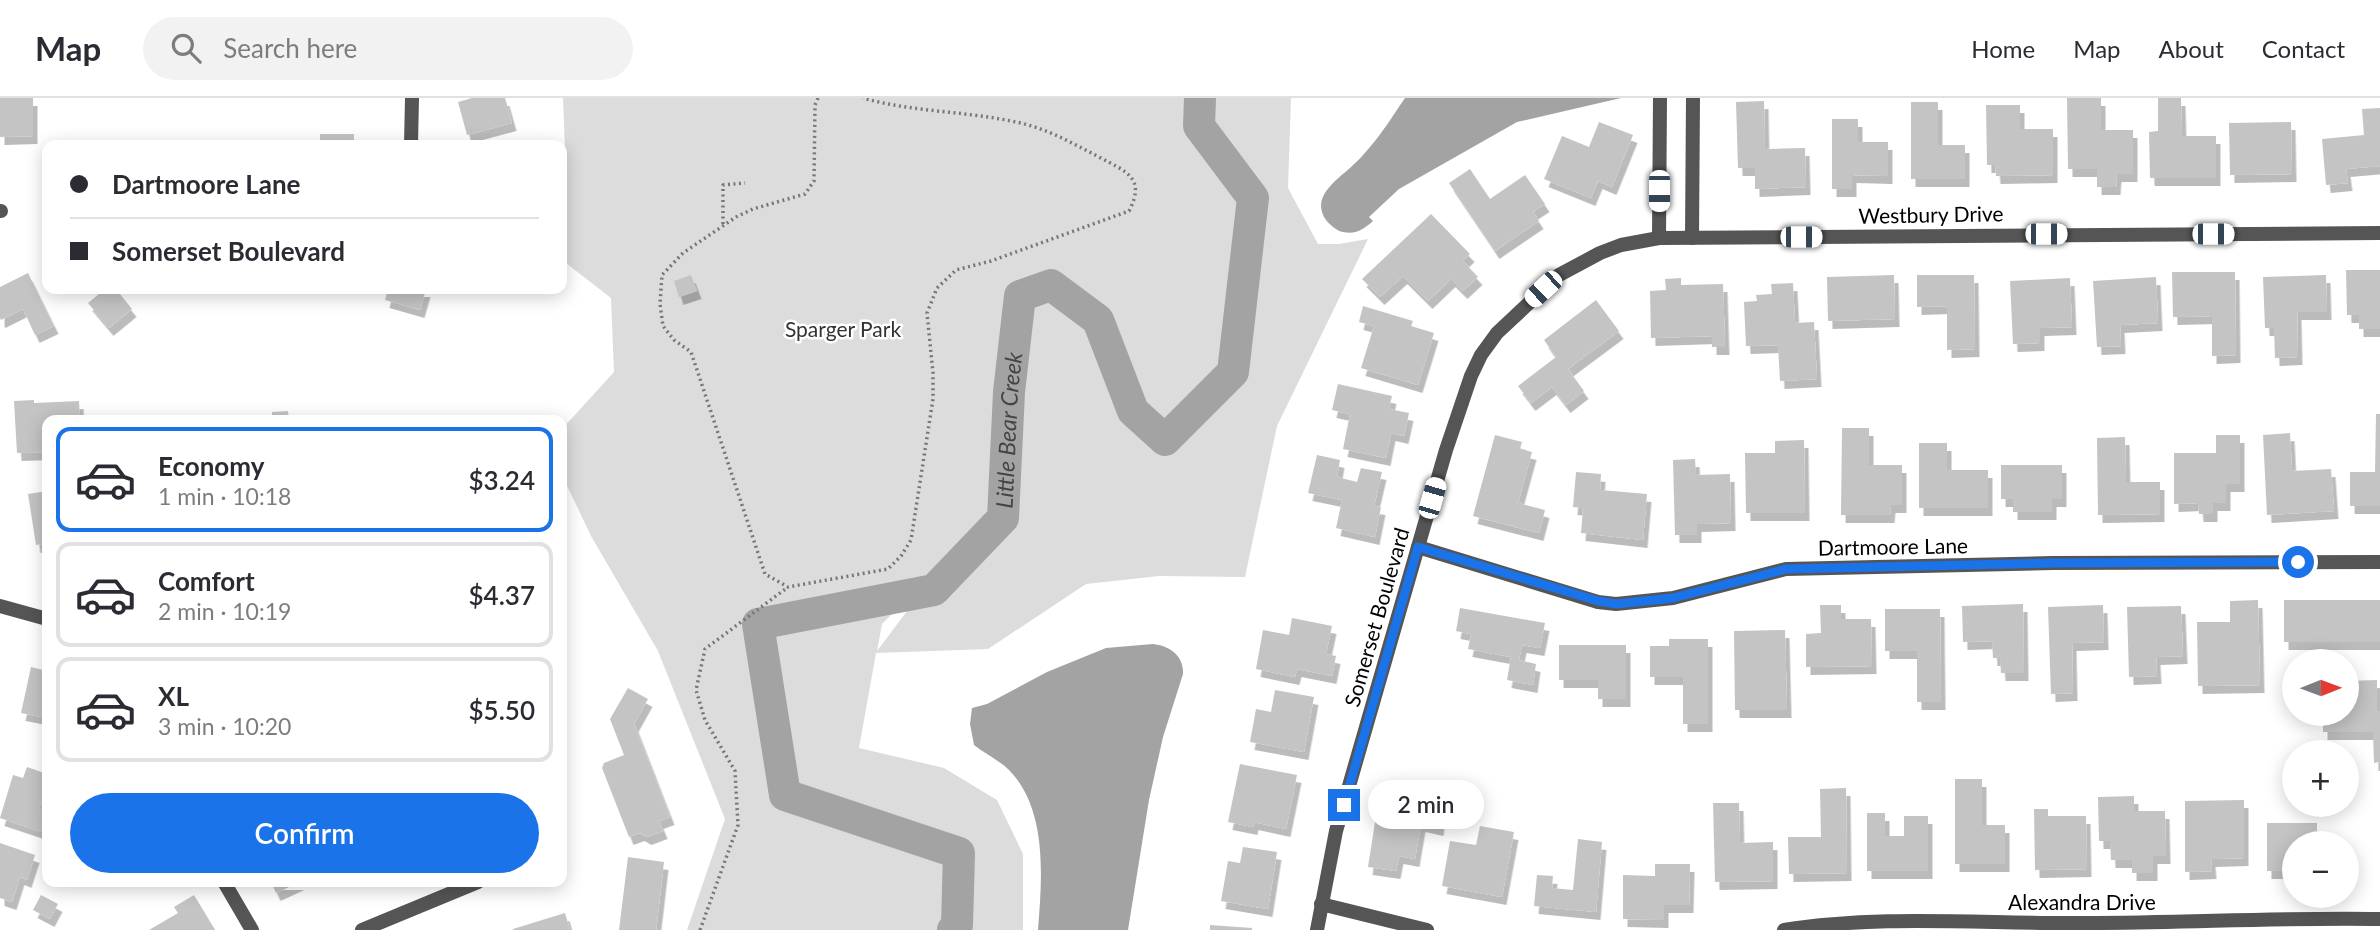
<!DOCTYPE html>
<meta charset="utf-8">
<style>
body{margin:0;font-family:Lato,sans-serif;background:#f2f2f3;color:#2b2b33;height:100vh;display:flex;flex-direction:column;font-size:26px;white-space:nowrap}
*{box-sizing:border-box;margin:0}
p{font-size:23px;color:#7c7c81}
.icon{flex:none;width:38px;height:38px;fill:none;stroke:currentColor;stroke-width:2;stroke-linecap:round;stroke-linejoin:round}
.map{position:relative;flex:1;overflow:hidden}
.drawer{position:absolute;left:42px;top:317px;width:525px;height:472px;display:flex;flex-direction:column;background:#fff;border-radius:14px;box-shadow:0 4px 18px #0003}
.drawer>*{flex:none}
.hud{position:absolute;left:42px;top:42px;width:525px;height:154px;border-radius:14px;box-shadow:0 4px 18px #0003;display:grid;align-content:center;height:154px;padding:0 28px;background:#fff}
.needle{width:46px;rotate:89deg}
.tools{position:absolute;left:2282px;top:551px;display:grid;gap:14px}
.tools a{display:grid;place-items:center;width:77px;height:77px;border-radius:50%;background:#fff;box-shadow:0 4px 18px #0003;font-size:35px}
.end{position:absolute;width:32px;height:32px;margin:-16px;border:9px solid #1a73e8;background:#fff;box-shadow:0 0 0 4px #fff}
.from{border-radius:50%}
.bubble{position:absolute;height:49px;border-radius:24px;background:#fff;box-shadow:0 4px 18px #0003;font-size:23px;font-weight:600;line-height:49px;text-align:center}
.car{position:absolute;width:21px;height:42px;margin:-21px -10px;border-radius:9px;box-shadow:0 0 5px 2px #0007;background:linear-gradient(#fff 24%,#345 0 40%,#fff 0 76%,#345 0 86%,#fff 0)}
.hud b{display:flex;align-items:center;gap:24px;height:66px;font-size:26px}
.hud b+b{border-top:2px solid #e1e1e2}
.hud i{width:18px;height:18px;background:#2b2b33}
ul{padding:12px 0 0;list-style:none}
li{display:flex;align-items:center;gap:21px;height:105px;margin:0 14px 10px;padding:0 14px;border:4px solid #e1e1e2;border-radius:14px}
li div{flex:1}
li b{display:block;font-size:26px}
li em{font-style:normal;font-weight:600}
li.selected{border-color:#1a73e8}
li>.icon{width:63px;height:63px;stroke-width:1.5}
.action{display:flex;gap:14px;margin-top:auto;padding:14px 28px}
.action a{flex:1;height:80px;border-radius:42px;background:#1a73e8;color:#fff;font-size:28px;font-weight:600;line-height:80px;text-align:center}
header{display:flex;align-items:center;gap:42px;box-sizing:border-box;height:98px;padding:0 35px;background:#fff;border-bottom:2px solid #e1e1e2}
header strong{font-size:33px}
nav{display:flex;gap:38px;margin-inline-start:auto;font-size:24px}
.search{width:490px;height:63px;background:#f2f2f3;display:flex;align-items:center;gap:18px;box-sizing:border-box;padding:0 24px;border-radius:38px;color:#7c7c81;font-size:26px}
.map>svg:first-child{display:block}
.green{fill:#dcdcdc;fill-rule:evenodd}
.water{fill:#a3a3a3}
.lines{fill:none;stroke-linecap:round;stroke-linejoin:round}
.river{stroke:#a3a3a3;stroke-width:32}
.building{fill:#c4c4c4;filter:url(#shadow)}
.path{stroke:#777;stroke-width:3.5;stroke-dasharray:2 3.5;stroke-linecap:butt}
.street{stroke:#555;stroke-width:14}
.route{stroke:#1a73e8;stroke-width:9}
.labels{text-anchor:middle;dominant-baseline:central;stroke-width:5;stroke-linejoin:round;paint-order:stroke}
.street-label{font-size:21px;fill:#000;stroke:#fff}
.park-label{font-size:21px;fill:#333;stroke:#fff}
.water-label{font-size:23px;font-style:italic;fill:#444;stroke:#fff}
</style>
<header>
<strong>Map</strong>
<div class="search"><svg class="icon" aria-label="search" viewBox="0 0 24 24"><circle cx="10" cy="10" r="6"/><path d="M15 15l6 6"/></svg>Search here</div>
<nav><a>Home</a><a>Map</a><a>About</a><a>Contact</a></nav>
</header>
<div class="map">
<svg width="2380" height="832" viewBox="0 0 2380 832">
<defs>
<filter id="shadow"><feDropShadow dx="4.5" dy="8" stdDeviation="0" flood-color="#0004"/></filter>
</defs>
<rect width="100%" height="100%" fill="#fff"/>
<path class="green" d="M563,0H1291L1288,90L1318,146H1339L1368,141L1277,328L1245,479L1159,478L1086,486L988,551L876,555L859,650L944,670L997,702L1023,756V832H687L725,721L658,553L591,438L562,377V331L614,274L611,200L562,162V92L566,78ZM937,471L938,472L877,553L882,526Z"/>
<g class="water">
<path d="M1405,0H1621L1517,24L1399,91L1369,119L1373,123C1364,131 1356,137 1343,134C1337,133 1330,127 1326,122C1310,99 1337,82 1351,69C1358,63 1364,56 1370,49C1383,34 1394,16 1405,0Z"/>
<path d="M1153,546C1170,548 1184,558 1183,576L1163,639L1149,702L1128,832H1038C1042,781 1048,712 1009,672C999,662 985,656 974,647L970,626L972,610L987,606L1047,574L1106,550Z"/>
</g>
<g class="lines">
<path class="river" id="s1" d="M953,832L957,827L959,755L785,697L758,526L934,492L1003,420L1009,294L1020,198L1051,187L1098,222L1133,313L1165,342L1233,274L1253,100L1199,28L1200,0"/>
</g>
<g class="building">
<path d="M0,0H33V38L0,39Z"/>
<path d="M472,0H505L512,25L467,37L458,4Z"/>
<path d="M2067,0H2101V32H2133V76H2117L2116,89H2097V71H2068Z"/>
<path d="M2158,0H2181L2182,38H2216V80H2150L2149,34L2158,33Z"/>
<path d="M1764,3L1765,51L1805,50L1806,89L1755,91V70H1738L1736,4Z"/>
<path d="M1911,4H1938V47H1965V81H1911Z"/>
<path d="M1986,7H2020V31H2053V77L1996,78L1995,67H1987Z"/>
<path d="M2380,10V68L2346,71L2348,85L2326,87L2322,41L2364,37L2362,11Z"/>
<path d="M1832,21H1858V44H1888V78L1852,77V91H1832Z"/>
<path d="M1599,24L1633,37L1612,89L1598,83L1591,100L1544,81L1562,38L1589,49Z"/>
<path d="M2291,24L2292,76L2230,77L2229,25Z"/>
<rect x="320" y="36" width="34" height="11"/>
<path d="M1470,71L1490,101L1525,77L1545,106L1533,114L1539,123L1495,153L1449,85Z"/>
<path d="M1431,116L1470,156L1463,163L1478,179L1463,193L1451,181L1428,203L1403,178L1380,199L1362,181Z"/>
<path d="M2346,172H2380V231H2359V217H2347Z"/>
<path d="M2172,174H2235L2236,257L2212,258V218L2173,219Z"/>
<path d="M28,175L54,228L35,237L23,211L1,222L0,220V189Z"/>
<path d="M691,177L697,193L679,199L674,183Z"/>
<path d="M1894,177L1895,221L1828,223L1827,179Z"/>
<path d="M1917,177H1974L1975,251L1947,252V208L1917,209Z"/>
<path d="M2326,177L2327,214H2297L2298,259L2275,260L2274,230H2265L2263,179Z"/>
<path d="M2156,179L2158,225L2120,227L2121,248L2097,249L2093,183Z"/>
<path d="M1681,180V187L1723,186L1725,249H1712V238L1651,240L1650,193L1666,192L1665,181Z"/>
<path d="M2070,180L2072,229L2040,230V245L2013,246L2010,183Z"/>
<path d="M1793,185L1795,225L1814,224L1817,281L1780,283L1778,247L1746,248L1744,204L1757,203L1756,197L1772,196L1771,186Z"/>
<path d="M105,191H116L132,211L109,230L88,205Z"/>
<path d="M388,191H426L420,212L385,202Z"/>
<path d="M1596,202L1619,233L1568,271L1584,293L1566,307L1552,289L1531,305L1518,288L1556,259L1544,242Z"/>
<path d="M1363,208L1413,223L1411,228L1434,235L1418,287L1361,270L1374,228L1359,224Z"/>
<path d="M1338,286L1392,298L1389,311L1409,315L1404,338L1391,335L1386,360L1343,351L1350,316L1332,312Z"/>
<path d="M34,302V305L79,303L80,322H47V354L17,355L14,303Z"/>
<path d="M288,313L289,322H272V314Z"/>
<path d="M2376,316H2380V408H2350V374H2375Z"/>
<path d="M1842,330H1869V367H1902V407H1891L1890,417H1841Z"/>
<path d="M2290,335L2292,373L2331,371L2334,413L2267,417L2263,337Z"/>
<path d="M1495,337L1522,344L1520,351L1532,354L1518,405L1545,412L1539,435L1473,418Z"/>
<path d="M2216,337H2240V386H2226V405H2213V416H2199L2198,405L2174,406V355H2216Z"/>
<path d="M2125,339L2126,384H2160V416L2098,417L2097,340Z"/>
<path d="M1804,342L1805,415H1746L1745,355H1775V343Z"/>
<path d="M1919,345H1947V372H1988V410H1919Z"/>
<path d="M1317,357L1340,362L1337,379L1357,384L1361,370L1382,374L1374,408L1381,409L1375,439L1336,430L1342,402L1308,395Z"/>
<path d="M1695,361L1696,377L1730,376L1731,425L1697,426V437H1675L1673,362Z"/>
<path d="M2001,367H2062V401H2052V414H2013V401H2001Z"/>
<path d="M1576,374L1601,376L1600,392L1647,396L1643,442L1581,435L1583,410L1573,409Z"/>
<path d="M47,393V445L36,447L28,396Z"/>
<path d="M2258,502L2260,587L2198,588L2197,524H2230V503Z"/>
<rect x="2284" y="502" width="96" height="42"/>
<path d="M2023,506L2024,575H2001L2000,560H1993L1992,543L1963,544L1962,508Z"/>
<path d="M1820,507H1841V521H1871L1872,568L1806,569V536L1821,535Z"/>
<path d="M2103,507L2104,544L2072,545L2073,595L2051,596L2048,509Z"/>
<path d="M2181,508L2183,558L2156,559L2157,578L2129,579L2127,509Z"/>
<path d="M1460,510L1545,525L1540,550L1522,547L1519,562L1536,566L1533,587L1507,582L1511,559L1468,551L1471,536L1456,533Z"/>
<path d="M1885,511H1940L1941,604H1917V553H1885Z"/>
<path d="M1292,520L1332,528L1326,556L1336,558L1332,578L1297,571L1295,579L1256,571L1263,532L1289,537Z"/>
<path d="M1785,532L1787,612H1735L1734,533Z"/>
<path d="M1669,541H1708V626H1683V579H1650V548H1669Z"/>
<path d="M1559,547H1626V601H1598V582H1559Z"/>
<path d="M46,556H47V620L21,615L31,569L43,572Z"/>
<path d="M2377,582V613H2380V664L2374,665L2373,634H2323V616H2347V583Z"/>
<path d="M628,590L648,601L634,626L670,719L659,723L663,733L647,739L640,735L629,739L602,670L604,665L624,657L610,621Z"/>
<path d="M1275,592L1314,599L1304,654L1250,644L1256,611L1271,614Z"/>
<path d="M1240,666L1297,677L1286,731L1254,724L1253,729L1228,724Z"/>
<path d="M27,669L47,676V686L39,711L47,714L45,735L0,720L13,677L23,680Z"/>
<path d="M1955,681H1982V727H2005V766H1955Z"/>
<path d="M1846,690L1847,775L1789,776L1788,739H1821L1820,691Z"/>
<path d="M1380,692L1435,700L1433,714L1441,715L1439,730L1421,726L1415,761L1399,758L1396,773L1368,769Z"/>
<path d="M2134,698V713H2165L2166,758H2153V775H2132V762H2111L2110,743H2099L2098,699Z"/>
<path d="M2244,702V760L2211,761L2212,773L2185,774V703Z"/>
<path d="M1713,705H1739L1740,745L1773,744V783L1715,784Z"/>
<path d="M2034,711H2048V718H2086L2087,771L2035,772Z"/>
<path d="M1867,715H1885V738H1904V718H1928V773H1867Z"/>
<path d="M2267,725H2317V746H2294V773H2267Z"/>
<path d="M1480,728L1514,734L1502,799L1442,788L1450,743L1476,747Z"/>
<path d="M1578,741L1602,744L1596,814L1534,808L1537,777L1553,778L1552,790L1573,792Z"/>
<path d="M0,745L35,757L27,782L20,779L12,804L0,800Z"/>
<path d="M1243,749L1277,754L1268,811L1221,803L1228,763L1240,765Z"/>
<path d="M628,759L664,764L656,832H619Z"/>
<path d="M1655,766H1690L1689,807H1664V822L1623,821V777L1655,778Z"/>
<path d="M271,784H300L276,795Z"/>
<path d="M41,797L58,806L50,821L33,812Z"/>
<path d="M194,797L215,832H149L178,815L174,809Z"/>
<path d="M565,815L570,832H513V831Z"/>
<path d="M1210,827L1252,830V832H1210Z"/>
</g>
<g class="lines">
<g class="path">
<path d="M818,0L815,7L814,83L805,96L753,111L736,119L683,155L662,177L660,206L663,228L674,242L691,254L765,476L788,489L888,471L901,458L911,442L933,301V275L927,215L937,190L956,172L991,163L1129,113C1146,80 1127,74 1099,59C1072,45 1046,30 1016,24C965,13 912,14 863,0"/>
<path d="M723,126V87L745,85"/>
<path d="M700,832L738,727L735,673L705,622L696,592L705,551L788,489"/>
</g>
<g class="street">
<path d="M411,47L412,0"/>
<path d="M0,113H1"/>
<path d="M1659,140L1660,0"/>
<path d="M1692,140L1693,0"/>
<path d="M1418,449L1598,504L1616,506L1673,500L1786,471L2053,465L2380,464"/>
<path d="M0,508L47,521"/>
<path d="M224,784L252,832"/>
<path d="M1321,806L1427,832"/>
<path d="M362,832L478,784"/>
<path d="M1317,832L1336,733L1446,352L1471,278L1481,257L1497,235L1559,177L1600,155L1621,147L1659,140L2380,135"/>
<path d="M1784,832C1876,817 1973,825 2066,825C2171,826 2275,819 2380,821"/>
</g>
</g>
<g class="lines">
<path class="route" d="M1344,707L1418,449L1598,503L1616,506L1673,500L1786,471L2053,465L2298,464"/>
</g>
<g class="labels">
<g class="street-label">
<text transform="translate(1931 116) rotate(-1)">Westbury Drive</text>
<text transform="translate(1893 448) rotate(-1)">Dartmoore Lane</text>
<text transform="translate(1376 519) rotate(-74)">Somerset Boulevard</text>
<text x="2082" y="803">Alexandra Drive</text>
</g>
<g class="park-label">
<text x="843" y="230">Sparger Park</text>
</g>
<g class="water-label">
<text stroke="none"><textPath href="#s1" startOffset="802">Little Bear Creek</textPath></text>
</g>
</g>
</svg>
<div class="tools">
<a><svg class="needle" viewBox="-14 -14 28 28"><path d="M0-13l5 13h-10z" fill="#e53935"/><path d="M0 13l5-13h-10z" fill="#7c7c81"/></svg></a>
<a>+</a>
<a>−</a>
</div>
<i class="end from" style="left:2298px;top:464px"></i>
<i class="end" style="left:1344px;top:707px"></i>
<div class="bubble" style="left:1368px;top:682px;width:116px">2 min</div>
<i class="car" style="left:1659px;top:93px;rotate:180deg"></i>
<i class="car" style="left:2046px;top:136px;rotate:90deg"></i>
<i class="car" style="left:2213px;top:136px;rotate:90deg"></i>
<i class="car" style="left:1801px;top:139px;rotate:90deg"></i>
<i class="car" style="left:1543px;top:191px;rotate:227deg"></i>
<i class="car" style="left:1432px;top:400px;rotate:16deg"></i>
<div class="hud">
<b><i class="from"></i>Dartmoore Lane</b>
<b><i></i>Somerset Boulevard</b>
</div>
<section class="drawer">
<ul>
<li class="selected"><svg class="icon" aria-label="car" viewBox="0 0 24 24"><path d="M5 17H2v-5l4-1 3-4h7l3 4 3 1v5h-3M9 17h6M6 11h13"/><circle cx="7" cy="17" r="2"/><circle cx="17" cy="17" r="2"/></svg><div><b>Economy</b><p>1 min · 10:18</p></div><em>$3.24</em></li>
<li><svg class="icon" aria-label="car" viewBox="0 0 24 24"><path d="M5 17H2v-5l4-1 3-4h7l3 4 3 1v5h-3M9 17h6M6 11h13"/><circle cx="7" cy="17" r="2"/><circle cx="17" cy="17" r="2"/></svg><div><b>Comfort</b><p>2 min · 10:19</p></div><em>$4.37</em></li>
<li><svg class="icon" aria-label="car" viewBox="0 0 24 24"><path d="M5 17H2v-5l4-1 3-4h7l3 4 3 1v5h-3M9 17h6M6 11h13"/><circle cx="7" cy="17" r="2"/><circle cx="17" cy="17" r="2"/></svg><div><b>XL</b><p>3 min · 10:20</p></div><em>$5.50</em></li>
</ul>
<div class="action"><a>Confirm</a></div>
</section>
</div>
